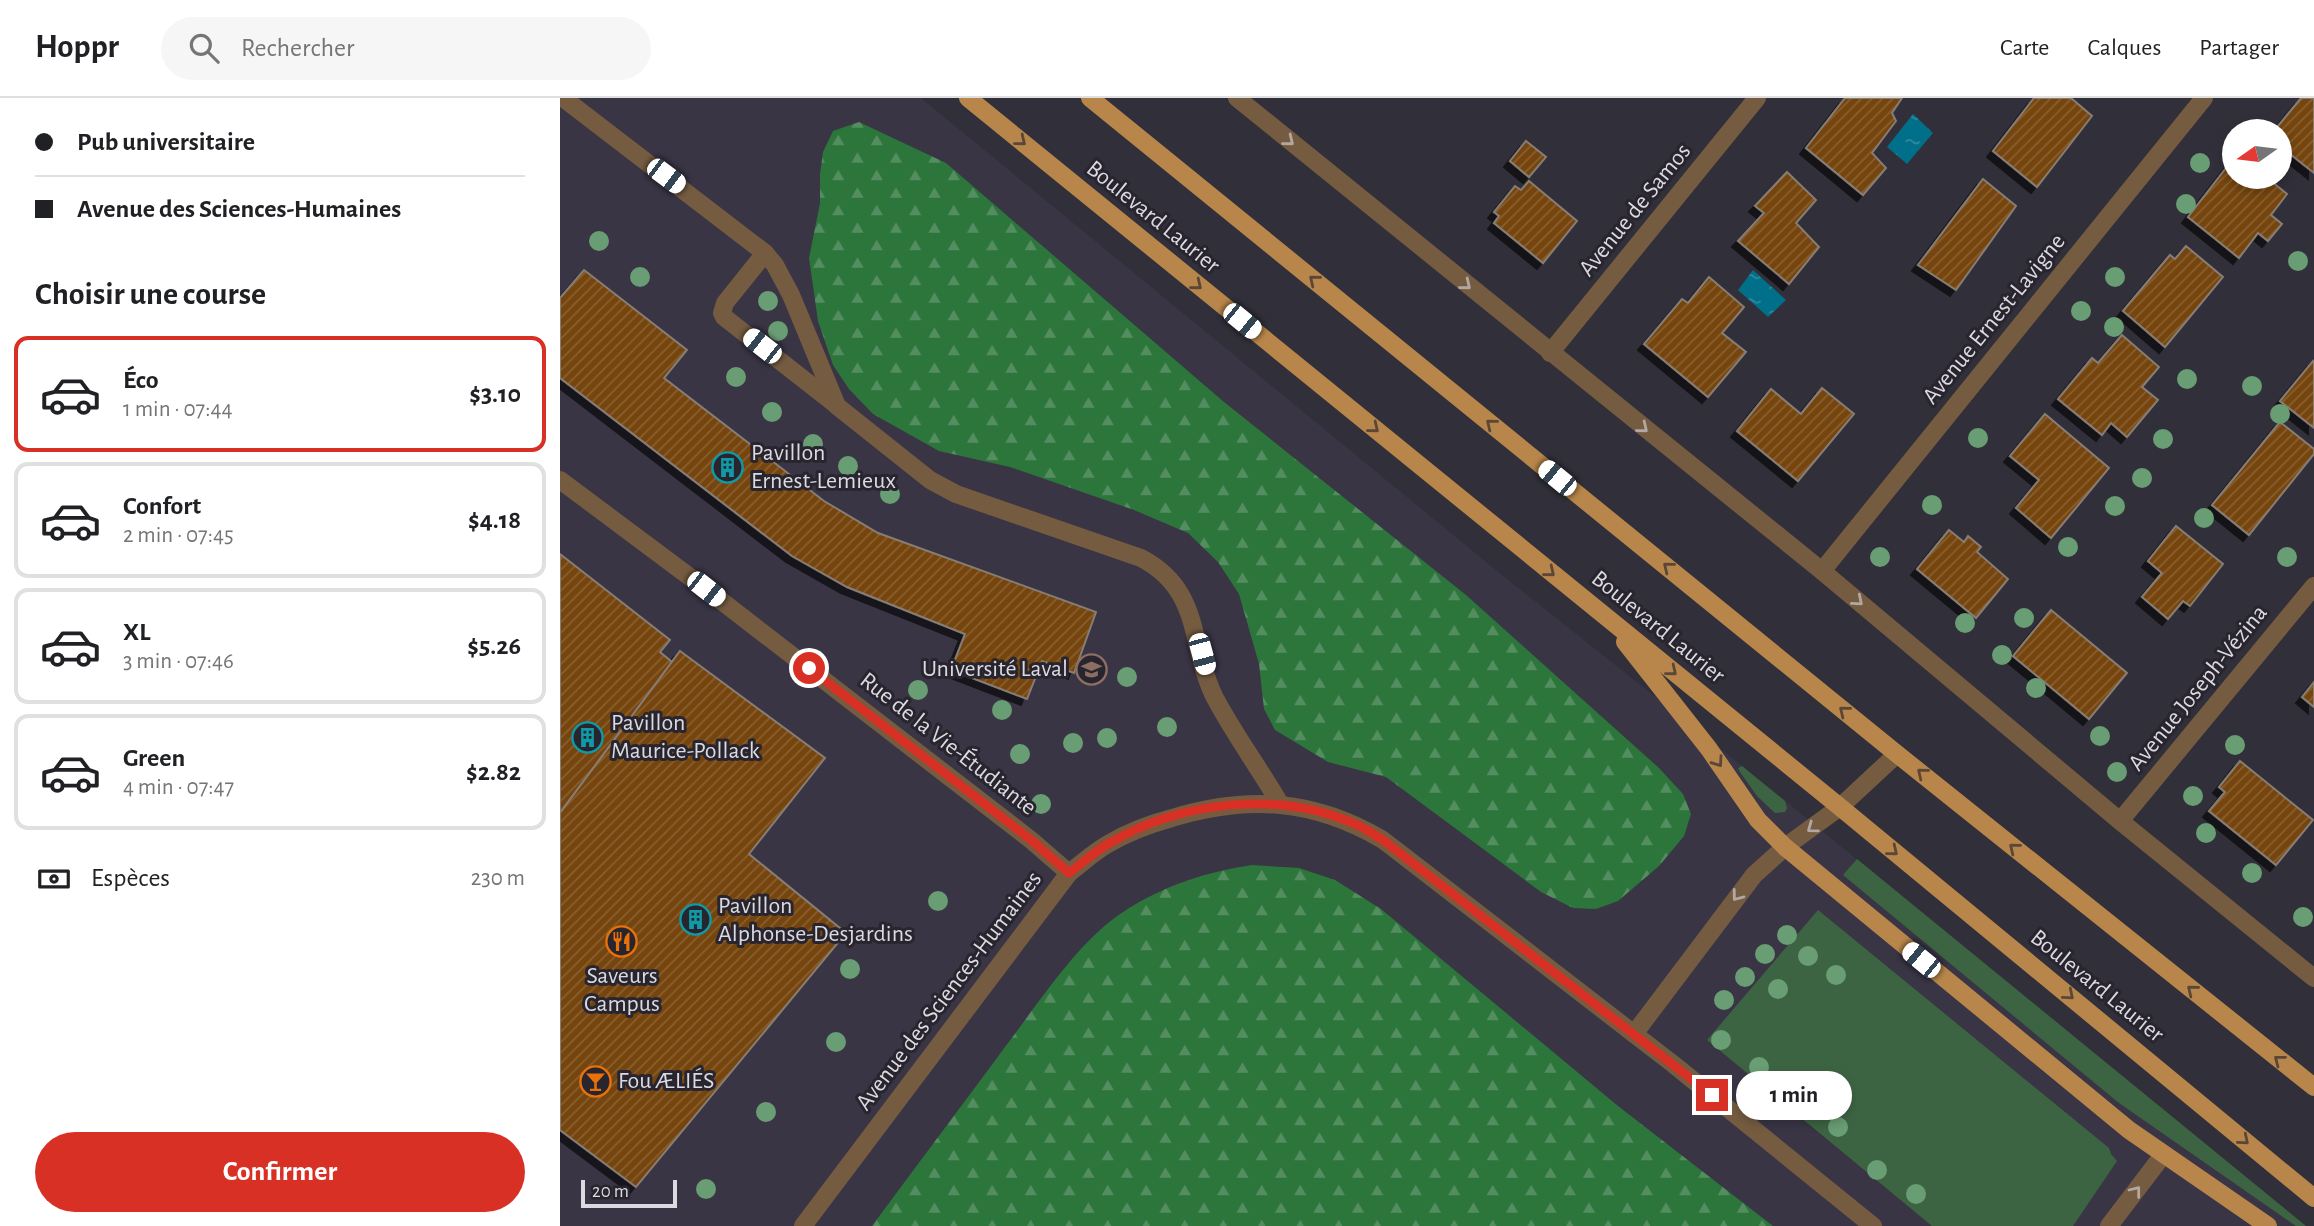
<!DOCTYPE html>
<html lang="fr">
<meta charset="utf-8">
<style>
body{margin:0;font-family:"Alegreya Sans",sans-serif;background:#f6f6f6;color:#202124;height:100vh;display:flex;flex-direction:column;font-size:26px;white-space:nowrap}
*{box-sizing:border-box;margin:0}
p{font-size:23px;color:#757577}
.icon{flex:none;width:38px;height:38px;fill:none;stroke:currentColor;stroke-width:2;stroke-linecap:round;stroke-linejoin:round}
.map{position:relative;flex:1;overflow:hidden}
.details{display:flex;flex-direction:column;background:#fff;width:560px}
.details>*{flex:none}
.banner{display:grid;align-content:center;height:154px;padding:0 35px;background:#fff}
.needle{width:46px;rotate:256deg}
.controls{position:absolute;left:1662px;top:21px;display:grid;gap:14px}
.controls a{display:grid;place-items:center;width:70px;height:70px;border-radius:50%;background:#fff;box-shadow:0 4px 10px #0003;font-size:35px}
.scale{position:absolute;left:21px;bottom:18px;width:96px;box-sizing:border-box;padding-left:7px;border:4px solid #dbdae1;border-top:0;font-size:19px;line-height:24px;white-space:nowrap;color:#dbdae1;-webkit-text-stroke:5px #28252f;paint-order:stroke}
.end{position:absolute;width:32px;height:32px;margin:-16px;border:9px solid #d93025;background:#fff;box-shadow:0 0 0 4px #fff}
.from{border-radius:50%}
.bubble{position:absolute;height:49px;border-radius:24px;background:#fff;box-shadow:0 4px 10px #0003;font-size:23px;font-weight:600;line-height:49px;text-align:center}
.car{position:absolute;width:21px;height:42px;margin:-21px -10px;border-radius:9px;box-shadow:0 0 5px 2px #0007;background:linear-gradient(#fff 24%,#345 0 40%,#fff 0 76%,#345 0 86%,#fff 0)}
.banner b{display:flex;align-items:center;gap:24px;height:66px;font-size:26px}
.banner b+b{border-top:2px solid #e0e0e0}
.banner i{width:18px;height:18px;background:#202124}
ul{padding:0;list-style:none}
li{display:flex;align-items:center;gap:21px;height:116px;margin:0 14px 10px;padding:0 21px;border:4px solid #e0e0e0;border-radius:14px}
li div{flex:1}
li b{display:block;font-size:26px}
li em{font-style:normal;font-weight:600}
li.current{border-color:#d93025}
li>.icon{width:63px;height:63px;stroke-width:1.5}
h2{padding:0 35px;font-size:32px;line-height:84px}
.pay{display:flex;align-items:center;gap:18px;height:77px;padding:0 35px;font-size:26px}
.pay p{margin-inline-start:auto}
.button{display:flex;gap:14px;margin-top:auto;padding:14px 35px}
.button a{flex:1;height:80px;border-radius:42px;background:#d93025;color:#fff;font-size:28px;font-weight:600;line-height:80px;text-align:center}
header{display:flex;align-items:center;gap:42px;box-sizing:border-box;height:98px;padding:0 35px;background:#fff;border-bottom:2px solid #e0e0e0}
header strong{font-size:33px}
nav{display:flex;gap:38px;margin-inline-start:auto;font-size:24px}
.search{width:490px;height:63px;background:#f6f6f6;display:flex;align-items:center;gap:18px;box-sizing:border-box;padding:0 24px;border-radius:38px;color:#757577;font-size:26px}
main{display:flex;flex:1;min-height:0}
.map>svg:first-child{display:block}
.built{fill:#393545}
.green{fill:#3d6442}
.forest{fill:url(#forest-firs)}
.water{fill:url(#water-ripples)}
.building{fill:url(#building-hatch);stroke:#877d74;stroke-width:2;filter:url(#shadow)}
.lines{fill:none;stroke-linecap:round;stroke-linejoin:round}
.minor{stroke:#755c41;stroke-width:18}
.major{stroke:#b8864a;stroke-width:18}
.tree{fill:#699d74}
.oneway{stroke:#5a4738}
.oneway2{stroke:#b2a8a1}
.route{stroke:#d93025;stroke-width:9}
.labels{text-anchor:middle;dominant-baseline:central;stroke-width:6;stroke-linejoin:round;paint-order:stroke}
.street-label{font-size:24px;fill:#dbdae1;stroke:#28252f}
.poi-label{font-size:24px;fill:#dbdae1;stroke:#28252f;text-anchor:start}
</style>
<header>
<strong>Hoppr</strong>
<div class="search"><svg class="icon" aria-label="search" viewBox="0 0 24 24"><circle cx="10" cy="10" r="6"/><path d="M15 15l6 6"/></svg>Rechercher</div>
<nav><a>Carte</a><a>Calques</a><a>Partager</a></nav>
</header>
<main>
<section class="details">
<div class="banner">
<b><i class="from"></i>Pub universitaire</b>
<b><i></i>Avenue des Sciences-Humaines</b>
</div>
<h2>Choisir une course</h2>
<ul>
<li class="current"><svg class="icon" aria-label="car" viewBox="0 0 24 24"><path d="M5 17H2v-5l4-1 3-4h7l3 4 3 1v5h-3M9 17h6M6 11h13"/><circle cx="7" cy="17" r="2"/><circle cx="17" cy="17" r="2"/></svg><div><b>Éco</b><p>1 min · 07:44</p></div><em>$3.10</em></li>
<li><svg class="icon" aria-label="car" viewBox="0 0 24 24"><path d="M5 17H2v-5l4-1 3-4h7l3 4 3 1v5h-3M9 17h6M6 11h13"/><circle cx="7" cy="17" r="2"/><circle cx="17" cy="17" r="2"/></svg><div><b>Confort</b><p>2 min · 07:45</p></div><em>$4.18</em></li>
<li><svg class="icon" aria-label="car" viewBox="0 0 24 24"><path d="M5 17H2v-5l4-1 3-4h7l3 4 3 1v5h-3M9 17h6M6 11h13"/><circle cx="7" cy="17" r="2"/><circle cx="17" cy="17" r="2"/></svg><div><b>XL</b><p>3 min · 07:46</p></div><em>$5.26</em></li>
<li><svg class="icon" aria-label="car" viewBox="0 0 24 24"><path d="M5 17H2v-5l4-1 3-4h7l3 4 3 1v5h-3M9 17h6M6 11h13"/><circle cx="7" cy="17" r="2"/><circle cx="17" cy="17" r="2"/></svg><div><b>Green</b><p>4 min · 07:47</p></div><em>$2.82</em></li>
</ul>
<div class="pay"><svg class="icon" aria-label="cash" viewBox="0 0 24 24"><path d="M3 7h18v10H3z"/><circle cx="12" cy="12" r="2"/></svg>Espèces<p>230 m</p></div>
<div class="button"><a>Confirmer</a></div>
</section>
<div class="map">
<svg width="1754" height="1128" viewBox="0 0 1754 1128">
<defs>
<pattern id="forest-firs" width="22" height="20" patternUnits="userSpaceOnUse" patternTransform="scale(1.75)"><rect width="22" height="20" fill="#2c753b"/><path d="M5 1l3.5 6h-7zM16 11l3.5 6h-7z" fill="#548e60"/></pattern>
<pattern id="water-ripples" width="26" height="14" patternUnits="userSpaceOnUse" patternTransform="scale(1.75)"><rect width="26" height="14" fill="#006f89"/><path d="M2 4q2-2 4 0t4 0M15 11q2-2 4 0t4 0" fill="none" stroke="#318a9f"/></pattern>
<pattern id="building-hatch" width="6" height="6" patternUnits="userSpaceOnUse" patternTransform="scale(1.75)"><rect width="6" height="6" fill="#75450d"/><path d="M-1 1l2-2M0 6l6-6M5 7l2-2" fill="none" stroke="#885f30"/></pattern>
<filter id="shadow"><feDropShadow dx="-6" dy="6" stdDeviation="0" flood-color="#0009"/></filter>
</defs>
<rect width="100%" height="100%" fill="#312f39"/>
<path class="built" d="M0,0H361L936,472L1186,671L1746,1128H0Z"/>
<g class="green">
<path d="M1182,668L1225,703L1227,710L1225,714L1215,715L1197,698L1180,674L1178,670Z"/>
<path d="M1297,761L1746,1128H1736L1559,1005L1283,777Z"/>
<path d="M1258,812L1549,1050L1551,1056L1557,1063L1513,1128H1372L1147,942Z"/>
</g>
<g class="forest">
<path d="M299,24L386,65L664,304L906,497L1099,670L1123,696L1131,716L1124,738L1099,768L1058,803L1036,811L1013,810L981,794L826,679L768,664L715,632L704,611L699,566L679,496L658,464L628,435L574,412L450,369L379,353L313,316L289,291L273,267L258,223L249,160L260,105V76L263,54L273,33Z"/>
<path d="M692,767L739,770L775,782L821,811L1058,1008L1213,1128H312C358,1066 405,1003 451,941C482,900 520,842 563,814C603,788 645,774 692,767Z"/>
</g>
<g class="water">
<path d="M1353,16L1373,35L1347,66L1327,49Z"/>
<path d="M1193,172L1226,202L1208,219L1178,192Z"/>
</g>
<g class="building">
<path d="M1285,0H1342L1332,15L1336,23L1312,55L1326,70L1303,97L1246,50Z"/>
<path d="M1474,0H1511L1532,18L1477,89L1433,53Z"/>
<path d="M1741,0H1754V75L1720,48V33H1714Z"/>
<path d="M966,43L986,59L969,79L950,63Z"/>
<path d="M1673,61L1675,79H1706L1727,96L1711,117L1722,126L1708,143L1698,135L1679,160L1628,119Z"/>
<path d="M1227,74L1256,102L1236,125L1259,149L1229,186L1178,143L1204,115L1195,108Z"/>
<path d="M1423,81L1456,108L1396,192L1358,167Z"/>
<path d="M969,83L1017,123L983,165L934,125L939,118L934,114L955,88L961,92Z"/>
<path d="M1626,148L1663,179L1605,249L1563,213L1610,157L1615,161Z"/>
<path d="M24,172L127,252L104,280L264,403L318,435L536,514L514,575L482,563L467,601L391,572L405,536L287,489L232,458L0,280V200Z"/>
<path d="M1149,179L1184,209L1162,235L1186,254L1148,299L1084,246L1122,201L1128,205Z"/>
<path d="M1562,237L1599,269L1582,289L1598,302L1567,339L1551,325L1542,337L1498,301L1532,260L1538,265Z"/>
<path d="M1753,263L1754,265V330L1720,303Z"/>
<path d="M1262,290L1294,316L1238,383L1177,333L1211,291L1241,316Z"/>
<path d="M1485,316L1549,370L1491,440L1456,410L1479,382L1450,358Z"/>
<path d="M1720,324L1754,351V356L1689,437L1652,407Z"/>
<path d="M1616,428L1663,466L1630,508L1623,503L1608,521L1582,499L1602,475L1588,463Z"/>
<path d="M1389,432L1404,444L1408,438L1421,449L1417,454L1448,481L1416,520L1357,471Z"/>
<path d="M0,456L110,542L100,554L112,564L0,715Z"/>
<path d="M1491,512L1567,575L1529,621L1453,558Z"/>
<path d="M120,553L265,660L189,756L286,835L76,1089L0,1032V715Z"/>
<path d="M1754,584V609L1742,599Z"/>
<path d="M1680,663L1753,722L1716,767L1649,713L1665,694L1659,689Z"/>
</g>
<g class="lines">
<g class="minor">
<path d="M3,0L205,155L215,167L231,197L277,308L370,382L396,396L581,460C643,492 629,549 655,600C674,636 700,671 720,706"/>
<path d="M677,0L1262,473L1560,723L1754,880"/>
<path d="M205,155L165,205L162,215L164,219L275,306"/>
<path d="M990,255L1197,0"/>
<path d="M0,382L146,491L471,742L509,775"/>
<path d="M1262,473L1644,0"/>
<path d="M1560,723L1754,488"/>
<path d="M1074,936L1194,777L1225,749L1280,709L1337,656"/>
<path d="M243,1128L509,775C522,765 534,754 548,746C568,734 590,726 612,720C688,697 754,701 823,742L1113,966L1313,1128"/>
<path d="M1549,1128L1603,1057"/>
</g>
<g class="major">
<path d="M408,0L1280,709L1754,1100"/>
<path d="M530,0L1337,656L1754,989"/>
<path d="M1065,544L1149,651L1198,722L1225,749L1569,1032L1708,1128"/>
</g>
</g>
<g class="tree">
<circle cx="1640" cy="65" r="10"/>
<circle cx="1626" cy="106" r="10"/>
<circle cx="39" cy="143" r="10"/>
<circle cx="1738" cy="163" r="10"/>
<circle cx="80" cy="179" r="10"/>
<circle cx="1555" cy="179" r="10"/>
<circle cx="208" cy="203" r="10"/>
<circle cx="1521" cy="213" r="10"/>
<circle cx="1554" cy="229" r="10"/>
<circle cx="218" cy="233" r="10"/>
<circle cx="176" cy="279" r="10"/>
<circle cx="1627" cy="281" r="10"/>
<circle cx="1692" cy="288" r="10"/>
<circle cx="212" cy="314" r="10"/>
<circle cx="1720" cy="316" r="10"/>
<circle cx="1418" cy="340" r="10"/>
<circle cx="1603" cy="341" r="10"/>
<circle cx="253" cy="346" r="10"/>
<circle cx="288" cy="368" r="10"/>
<circle cx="1582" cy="380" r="10"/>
<circle cx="330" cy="396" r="10"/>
<circle cx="1372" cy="407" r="10"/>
<circle cx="1555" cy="408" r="10"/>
<circle cx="1644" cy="420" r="10"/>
<circle cx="1508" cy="449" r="10"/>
<circle cx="1320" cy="459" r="10"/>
<circle cx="1727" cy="459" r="10"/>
<circle cx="1464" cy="520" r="10"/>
<circle cx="1405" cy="525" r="10"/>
<circle cx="1442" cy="557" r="10"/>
<circle cx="567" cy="579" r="10"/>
<circle cx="1476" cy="590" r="10"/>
<circle cx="358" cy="592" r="10"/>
<circle cx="442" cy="612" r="10"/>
<circle cx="607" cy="629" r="10"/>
<circle cx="1540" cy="638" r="10"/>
<circle cx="547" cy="640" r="10"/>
<circle cx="513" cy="645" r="10"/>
<circle cx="1675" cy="647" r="10"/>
<circle cx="460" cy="656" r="10"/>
<circle cx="1557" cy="674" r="10"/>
<circle cx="1633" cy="698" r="10"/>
<circle cx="481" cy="706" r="10"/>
<circle cx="1646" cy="735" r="10"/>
<circle cx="1692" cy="775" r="10"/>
<circle cx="378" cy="803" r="10"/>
<circle cx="1743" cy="819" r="10"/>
<circle cx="1227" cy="837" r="10"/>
<circle cx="1205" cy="856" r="10"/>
<circle cx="1248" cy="858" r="10"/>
<circle cx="290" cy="871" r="10"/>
<circle cx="1276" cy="877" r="10"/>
<circle cx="1185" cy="879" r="10"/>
<circle cx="1218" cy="891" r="10"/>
<circle cx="1164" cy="902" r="10"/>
<circle cx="1161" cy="942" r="10"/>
<circle cx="276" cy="944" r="10"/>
<circle cx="1199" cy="969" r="10"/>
<circle cx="1239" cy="1004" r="10"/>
<circle cx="206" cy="1014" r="10"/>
<circle cx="1278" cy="1029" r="10"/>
<circle cx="1317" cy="1072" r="10"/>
<circle cx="146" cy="1091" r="10"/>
<circle cx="1356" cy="1096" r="10"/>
</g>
<defs><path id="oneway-chevron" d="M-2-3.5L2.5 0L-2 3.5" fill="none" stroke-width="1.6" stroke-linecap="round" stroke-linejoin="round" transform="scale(1.75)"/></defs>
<g class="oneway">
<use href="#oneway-chevron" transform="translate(461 43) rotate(39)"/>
<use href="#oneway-chevron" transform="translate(754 182) rotate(-141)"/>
<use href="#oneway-chevron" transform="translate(637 187) rotate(39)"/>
<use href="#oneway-chevron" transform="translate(931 326) rotate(-141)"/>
<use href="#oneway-chevron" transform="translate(814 330) rotate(39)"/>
<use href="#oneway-chevron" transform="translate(1108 469) rotate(-141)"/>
<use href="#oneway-chevron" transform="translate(990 474) rotate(39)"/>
<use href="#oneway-chevron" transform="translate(1112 573) rotate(39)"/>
<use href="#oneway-chevron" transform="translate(1284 613) rotate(-141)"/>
<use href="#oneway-chevron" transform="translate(1158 664) rotate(55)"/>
<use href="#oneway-chevron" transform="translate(1362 675) rotate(-141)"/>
<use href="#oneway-chevron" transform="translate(1454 750) rotate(-141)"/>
<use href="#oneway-chevron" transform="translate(1333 753) rotate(39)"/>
<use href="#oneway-chevron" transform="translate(1632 892) rotate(-141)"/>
<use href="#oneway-chevron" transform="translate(1509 897) rotate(40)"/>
<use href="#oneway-chevron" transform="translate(1719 962) rotate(-142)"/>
<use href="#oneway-chevron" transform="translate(1684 1042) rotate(40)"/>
</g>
<g class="oneway2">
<use href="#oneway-chevron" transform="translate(729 43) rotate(39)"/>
<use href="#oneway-chevron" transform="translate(906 187) rotate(39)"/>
<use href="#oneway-chevron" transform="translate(1083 330) rotate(39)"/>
<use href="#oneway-chevron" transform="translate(1298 503) rotate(40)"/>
<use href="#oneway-chevron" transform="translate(1252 730) rotate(144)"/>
<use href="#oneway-chevron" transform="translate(1177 798) rotate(127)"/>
<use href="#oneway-chevron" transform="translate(1576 1093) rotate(-52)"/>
</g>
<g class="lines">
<path class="route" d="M249,570L471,742L509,775C522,765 534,754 548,746C620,703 718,692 795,726C805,730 814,737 823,742L1152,997"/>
</g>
<defs>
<symbol id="building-ring" viewBox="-11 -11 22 22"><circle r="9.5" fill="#28252f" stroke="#0f9aa8" stroke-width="1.5"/><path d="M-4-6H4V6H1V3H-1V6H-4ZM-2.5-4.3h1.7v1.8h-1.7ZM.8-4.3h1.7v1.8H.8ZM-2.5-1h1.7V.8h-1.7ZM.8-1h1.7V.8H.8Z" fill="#0f9aa8"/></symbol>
<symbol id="university-ring" viewBox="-11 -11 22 22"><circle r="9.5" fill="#28252f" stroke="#8d6e63" stroke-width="1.5"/><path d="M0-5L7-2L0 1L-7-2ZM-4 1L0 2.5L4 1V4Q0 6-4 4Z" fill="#8d6e63"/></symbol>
<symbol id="restaurant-ring" viewBox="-11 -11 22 22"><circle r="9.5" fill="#28252f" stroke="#e8710a" stroke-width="1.5"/><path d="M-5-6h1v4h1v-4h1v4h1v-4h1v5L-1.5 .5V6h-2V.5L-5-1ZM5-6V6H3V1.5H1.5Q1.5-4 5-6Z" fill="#e8710a"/></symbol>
<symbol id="bar-ring" viewBox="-11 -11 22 22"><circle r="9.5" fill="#28252f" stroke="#e8710a" stroke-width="1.5"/><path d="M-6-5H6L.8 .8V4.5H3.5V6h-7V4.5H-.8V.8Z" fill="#e8710a"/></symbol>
</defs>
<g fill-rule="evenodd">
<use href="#building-ring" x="150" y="352" width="35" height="35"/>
<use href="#university-ring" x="514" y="554" width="35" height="35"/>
<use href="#building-ring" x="10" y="622" width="35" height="35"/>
<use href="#building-ring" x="118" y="804" width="35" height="35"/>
<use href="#restaurant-ring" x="44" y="826" width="35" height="35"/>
<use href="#bar-ring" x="18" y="966" width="35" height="35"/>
</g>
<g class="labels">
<g class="street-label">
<text transform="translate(1075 112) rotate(-51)">Avenue de Samos</text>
<text transform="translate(593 119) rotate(39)">Boulevard Laurier</text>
<text transform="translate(1434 221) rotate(-51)">Avenue Ernest-Lavigne</text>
<text transform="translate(1098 529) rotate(39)">Boulevard Laurier</text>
<text transform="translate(1638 590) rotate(-51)">Avenue Joseph-Vézina</text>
<text transform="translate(388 646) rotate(38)">Rue de la Vie-Étudiante</text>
<text transform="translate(1537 888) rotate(39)">Boulevard Laurier</text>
<text transform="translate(389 893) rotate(-53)">Avenue des Sciences-Humaines</text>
</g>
<g class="poi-label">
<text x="191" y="355">Pavillon<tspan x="191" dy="28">Ernest-Lemieux</tspan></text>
<text x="508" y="571" text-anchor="end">Université Laval</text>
<text x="51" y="625">Pavillon<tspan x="51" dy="28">Maurice-Pollack</tspan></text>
<text x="158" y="808">Pavillon<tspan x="158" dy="28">Alphonse-Desjardins</tspan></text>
<text x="62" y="878" text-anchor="middle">Saveurs<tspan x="62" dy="28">Campus</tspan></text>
<text x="58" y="983">Fou ÆLIÉS</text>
</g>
</g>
</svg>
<div class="controls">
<a><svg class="needle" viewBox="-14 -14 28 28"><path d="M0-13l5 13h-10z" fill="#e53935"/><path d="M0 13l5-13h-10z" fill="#757577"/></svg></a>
</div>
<div class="scale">20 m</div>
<i class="end from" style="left:249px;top:570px"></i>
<i class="end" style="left:1152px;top:997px"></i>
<div class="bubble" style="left:1176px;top:973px;width:116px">1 min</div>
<i class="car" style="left:106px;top:78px;rotate:127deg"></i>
<i class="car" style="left:682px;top:223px;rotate:129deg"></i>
<i class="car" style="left:202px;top:248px;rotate:308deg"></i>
<i class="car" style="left:997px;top:380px;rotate:309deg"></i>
<i class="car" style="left:146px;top:491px;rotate:128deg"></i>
<i class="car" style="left:642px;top:556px;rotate:165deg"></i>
<i class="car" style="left:1361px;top:862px;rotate:309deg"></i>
</div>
</main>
